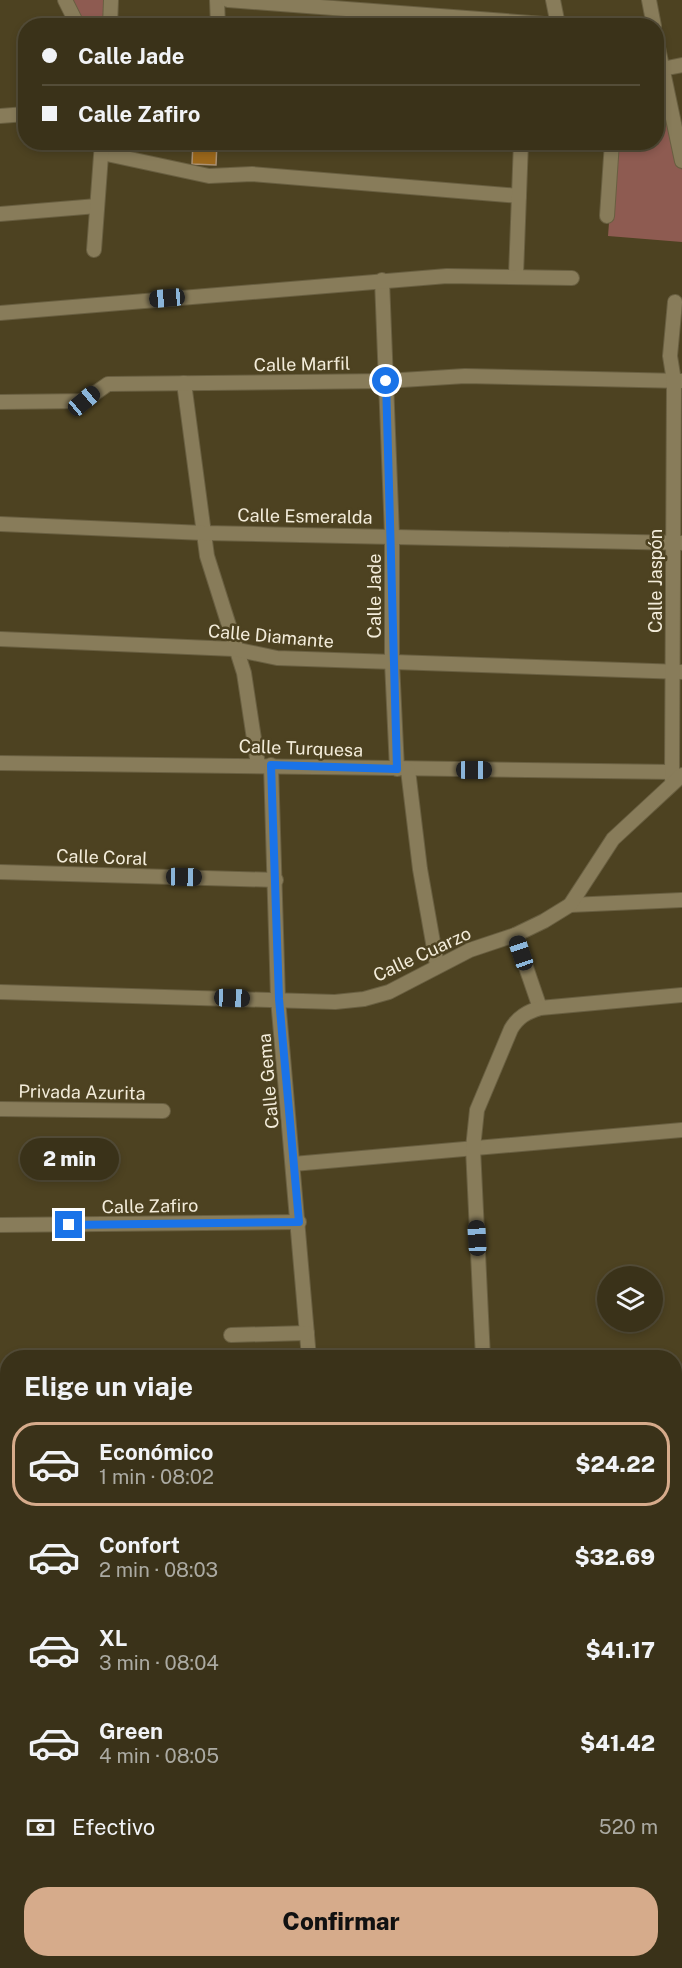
<!DOCTYPE html>
<html lang="es">
<meta charset="utf-8">
<style>
body{margin:0;font-family:"Public Sans",sans-serif;background:#413a22;color:#f1f3f6;height:100vh;display:flex;flex-direction:column;font-size:22px;white-space:nowrap}
*{box-sizing:border-box;margin:0}
p{font-size:20px;color:#abaaa2}
.icon{flex:none;width:33px;height:33px;fill:none;stroke:currentColor;stroke-width:2;stroke-linecap:round;stroke-linejoin:round}
.map{position:relative;flex:1;overflow:hidden}
.side{position:absolute;left:0px;top:1350px;width:682px;height:618px;display:flex;flex-direction:column;background:#3a3219;border-radius:24px 24px 0 0;box-shadow:0 3px 9px #0003,0 0 0 2px #544d38}
.side>*{flex:none}
.top-card{position:absolute;left:18px;top:18px;width:646px;height:132px;border-radius:24px;box-shadow:0 3px 9px #0003,0 0 0 2px #544d38;display:grid;align-content:center;height:132px;padding:0 24px;background:#3a3219}
.controls{position:absolute;left:597px;top:1266px;display:grid;gap:12px}
.controls a{display:grid;place-items:center;width:66px;height:66px;border-radius:50%;background:#3a3219;box-shadow:0 3px 9px #0003,0 0 0 2px #544d38;font-size:30px}
.end{position:absolute;width:27px;height:27px;margin:-14px;border:8px solid #1a73e8;background:#fff;box-shadow:0 0 0 3px #fff}
.from{border-radius:50%}
.bubble{position:absolute;height:42px;border-radius:21px;background:#3a3219;box-shadow:0 3px 9px #0003,0 0 0 2px #544d38;font-size:20px;font-weight:800;line-height:42px;text-align:center}
.car{position:absolute;width:18px;height:36px;margin:-18px -9px;border-radius:8px;box-shadow:0 0 4px 2px #0007;background:linear-gradient(#222 24%,#8ab4d8 0 40%,#222 0 76%,#8ab4d8 0 86%,#222 0)}
.top-card b{display:flex;align-items:center;gap:21px;height:57px;font-size:22px}
.top-card b+b{border-top:2px solid #544d38}
.top-card i{width:15px;height:15px;background:#f1f3f6}
ul{padding:0;list-style:none}
li{display:flex;align-items:center;gap:18px;height:84px;margin:0 12px 9px;padding:0 12px;border:3px solid transparent;border-radius:24px}
li div{flex:1}
li b{display:block;font-size:22px}
li em{font-style:normal;font-weight:800}
li.current{border-color:#d6ab8b}
li>.icon{width:54px;height:54px;stroke-width:1.5}
h2{padding:0 24px;font-size:27px;line-height:72px}
.pay{display:flex;align-items:center;gap:15px;height:66px;padding:0 24px;font-size:22px}
.pay p{margin-inline-start:auto}
.button{display:flex;gap:12px;margin-top:auto;padding:12px 24px}
.button a{flex:1;height:69px;border-radius:24px;background:#d6ab8b;color:#111;font-size:24px;font-weight:800;line-height:69px;text-align:center}
.map>svg:first-child{display:block}
.green{fill:#8e5b51}
.building{fill:#9c681b;stroke:#a99073;stroke-width:1.5}
.lines{fill:none;stroke-linecap:round;stroke-linejoin:round}
.lane-casing{stroke:#695f41;stroke-width:10}
.street-casing{stroke:#695f41;stroke-width:16}
.secondary-casing{stroke:#695f41;stroke-width:21}
.lane{stroke:#887c5a;stroke-width:7}
.street{stroke:#887c5a;stroke-width:14}
.secondary{stroke:#887c5a;stroke-width:18}
.route{stroke:#1a73e8;stroke-width:8}
.labels{text-anchor:middle;dominant-baseline:central;stroke-width:5;stroke-linejoin:round;paint-order:stroke}
.street-label{font-size:18px;fill:#f3ecda;stroke:#4d4221}
</style>
<div class="map">
<svg width="682" height="1968" viewBox="0 0 682 1968">
<rect width="100%" height="100%" fill="#4d4221"/>
<g class="green">
<path d="M71,0H109V25H84Z"/>
<path d="M657,56L682,170V242L608,236L615,143L657,142Z"/>
</g>
<path class="building" d="M193,142H217L216,165L192,164Z"/>
<g class="lines">
<defs>
<path id="lane" d="M0,1807H8"/>
<g id="street">
<path d="M65,0L78,26"/>
<path d="M217,0L218,26"/>
<path d="M228,0L571,26"/>
<path d="M553,0L558,25"/>
<path d="M649,0L654,26"/>
<path d="M110,26L111,0"/>
<path d="M657,43L682,161"/>
<path d="M662,69L682,65"/>
<path d="M0,116L26,114"/>
<path d="M102,153L209,176L252,174L519,196"/>
<path d="M0,214L97,206"/>
<path d="M607,216L612,142"/>
<path d="M94,250L102,142"/>
<path d="M516,275L521,142"/>
<path d="M382,280L392,535V662L397,769"/>
<path d="M0,313L447,276L572,278"/>
<path d="M184,383L207,556L244,673L258,765"/>
<path d="M0,402L84,401L108,384L386,381L465,376L682,381"/>
<path d="M0,524L204,533L682,543"/>
<path d="M0,639L234,649L277,658L682,672"/>
<path d="M0,763C224,764 448,770 672,772"/>
<path d="M271,765L278,999L309,1358"/>
<path d="M408,770L420,869L437,965"/>
<path d="M672,779L674,381L670,356L675,302"/>
<path d="M0,872L276,880"/>
<path d="M570,905L682,900"/>
<path d="M515,935L540,1008"/>
<path d="M0,992L335,1002L364,999L389,992L470,950L515,935L544,921L570,905L613,839L682,775"/>
<path d="M0,1109L163,1111"/>
<path d="M293,1164L682,1130"/>
<path d="M0,1225L299,1222"/>
<path d="M231,1335L307,1333"/>
<path d="M483,1358L473,1148L477,1110L511,1029C518,1017 527,1012 540,1008L682,995"/>
<path d="M675,1408H682"/>
<path d="M0,1582H8"/>
<path d="M675,1740L682,1739"/>
<path d="M675,1886L682,1885"/>
<path d="M513,1960L514,1968"/>
<path d="M532,1960L533,1968"/>
</g>
<g id="secondary">
<path d="M675,1956L682,1955"/>
<path d="M602,1968L648,1960"/>
</g>
</defs>
<use href="#lane" class="lane-casing"/>
<use href="#street" class="street-casing"/>
<use href="#secondary" class="secondary-casing"/>
<use href="#lane" class="lane"/>
<use href="#street" class="street"/>
<use href="#secondary" class="secondary"/>
</g>
<g class="lines">
<path class="route" d="M69,1225L299,1222L279,999L271,765L397,769L386,381"/>
</g>
<g class="labels">
<g class="street-label">
<text transform="translate(302 364) rotate(-1)">Calle Marfil</text>
<text transform="translate(305 516) rotate(1)">Calle Esmeralda</text>
<text transform="translate(655 581) rotate(-90)">Calle Jaspón</text>
<text transform="translate(374 596) rotate(-90)">Calle Jade</text>
<text transform="translate(271 636) rotate(5)">Calle Diamante</text>
<text transform="translate(301 748) rotate(2)">Calle Turquesa</text>
<text transform="translate(102 857) rotate(2)">Calle Coral</text>
<text transform="translate(422 954) rotate(-25)">Calle Cuarzo</text>
<text transform="translate(268 1081) rotate(-95)">Calle Gema</text>
<text transform="translate(82 1092) rotate(1)">Privada Azurita</text>
<text transform="translate(150 1206) rotate(-1)">Calle Zafiro</text>
</g>
</g>
</svg>
<div class="controls">
<a><svg class="icon" aria-label="layers" viewBox="0 0 24 24"><path d="M12 4l9 5-9 5-9-5zM3 14l9 5 9-5"/></svg></a>
</div>
<i class="end from" style="left:386px;top:381px"></i>
<i class="end" style="left:69px;top:1225px"></i>
<div class="bubble" style="left:20px;top:1138px;width:99px">2 min</div>
<i class="car" style="left:167px;top:298px;rotate:265deg"></i>
<i class="car" style="left:84px;top:401px;rotate:50deg"></i>
<i class="car" style="left:474px;top:770px;rotate:90deg"></i>
<i class="car" style="left:184px;top:877px;rotate:91deg"></i>
<i class="car" style="left:521px;top:953px;rotate:341deg"></i>
<i class="car" style="left:232px;top:998px;rotate:92deg"></i>
<i class="car" style="left:477px;top:1238px;rotate:357deg"></i>
<div class="top-card">
<b><i class="from"></i>Calle Jade</b>
<b><i></i>Calle Zafiro</b>
</div>
<section class="side">
<h2>Elige un viaje</h2>
<ul>
<li class="current"><svg class="icon" aria-label="car" viewBox="0 0 24 24"><path d="M5 17H2v-5l4-1 3-4h7l3 4 3 1v5h-3M9 17h6M6 11h13"/><circle cx="7" cy="17" r="2"/><circle cx="17" cy="17" r="2"/></svg><div><b>Económico</b><p>1 min · 08:02</p></div><em>$24.22</em></li>
<li><svg class="icon" aria-label="car" viewBox="0 0 24 24"><path d="M5 17H2v-5l4-1 3-4h7l3 4 3 1v5h-3M9 17h6M6 11h13"/><circle cx="7" cy="17" r="2"/><circle cx="17" cy="17" r="2"/></svg><div><b>Confort</b><p>2 min · 08:03</p></div><em>$32.69</em></li>
<li><svg class="icon" aria-label="car" viewBox="0 0 24 24"><path d="M5 17H2v-5l4-1 3-4h7l3 4 3 1v5h-3M9 17h6M6 11h13"/><circle cx="7" cy="17" r="2"/><circle cx="17" cy="17" r="2"/></svg><div><b>XL</b><p>3 min · 08:04</p></div><em>$41.17</em></li>
<li><svg class="icon" aria-label="car" viewBox="0 0 24 24"><path d="M5 17H2v-5l4-1 3-4h7l3 4 3 1v5h-3M9 17h6M6 11h13"/><circle cx="7" cy="17" r="2"/><circle cx="17" cy="17" r="2"/></svg><div><b>Green</b><p>4 min · 08:05</p></div><em>$41.42</em></li>
</ul>
<div class="pay"><svg class="icon" aria-label="cash" viewBox="0 0 24 24"><path d="M3 7h18v10H3z"/><circle cx="12" cy="12" r="2"/></svg>Efectivo<p>520 m</p></div>
<div class="button"><a>Confirmar</a></div>
</section>
</div>
